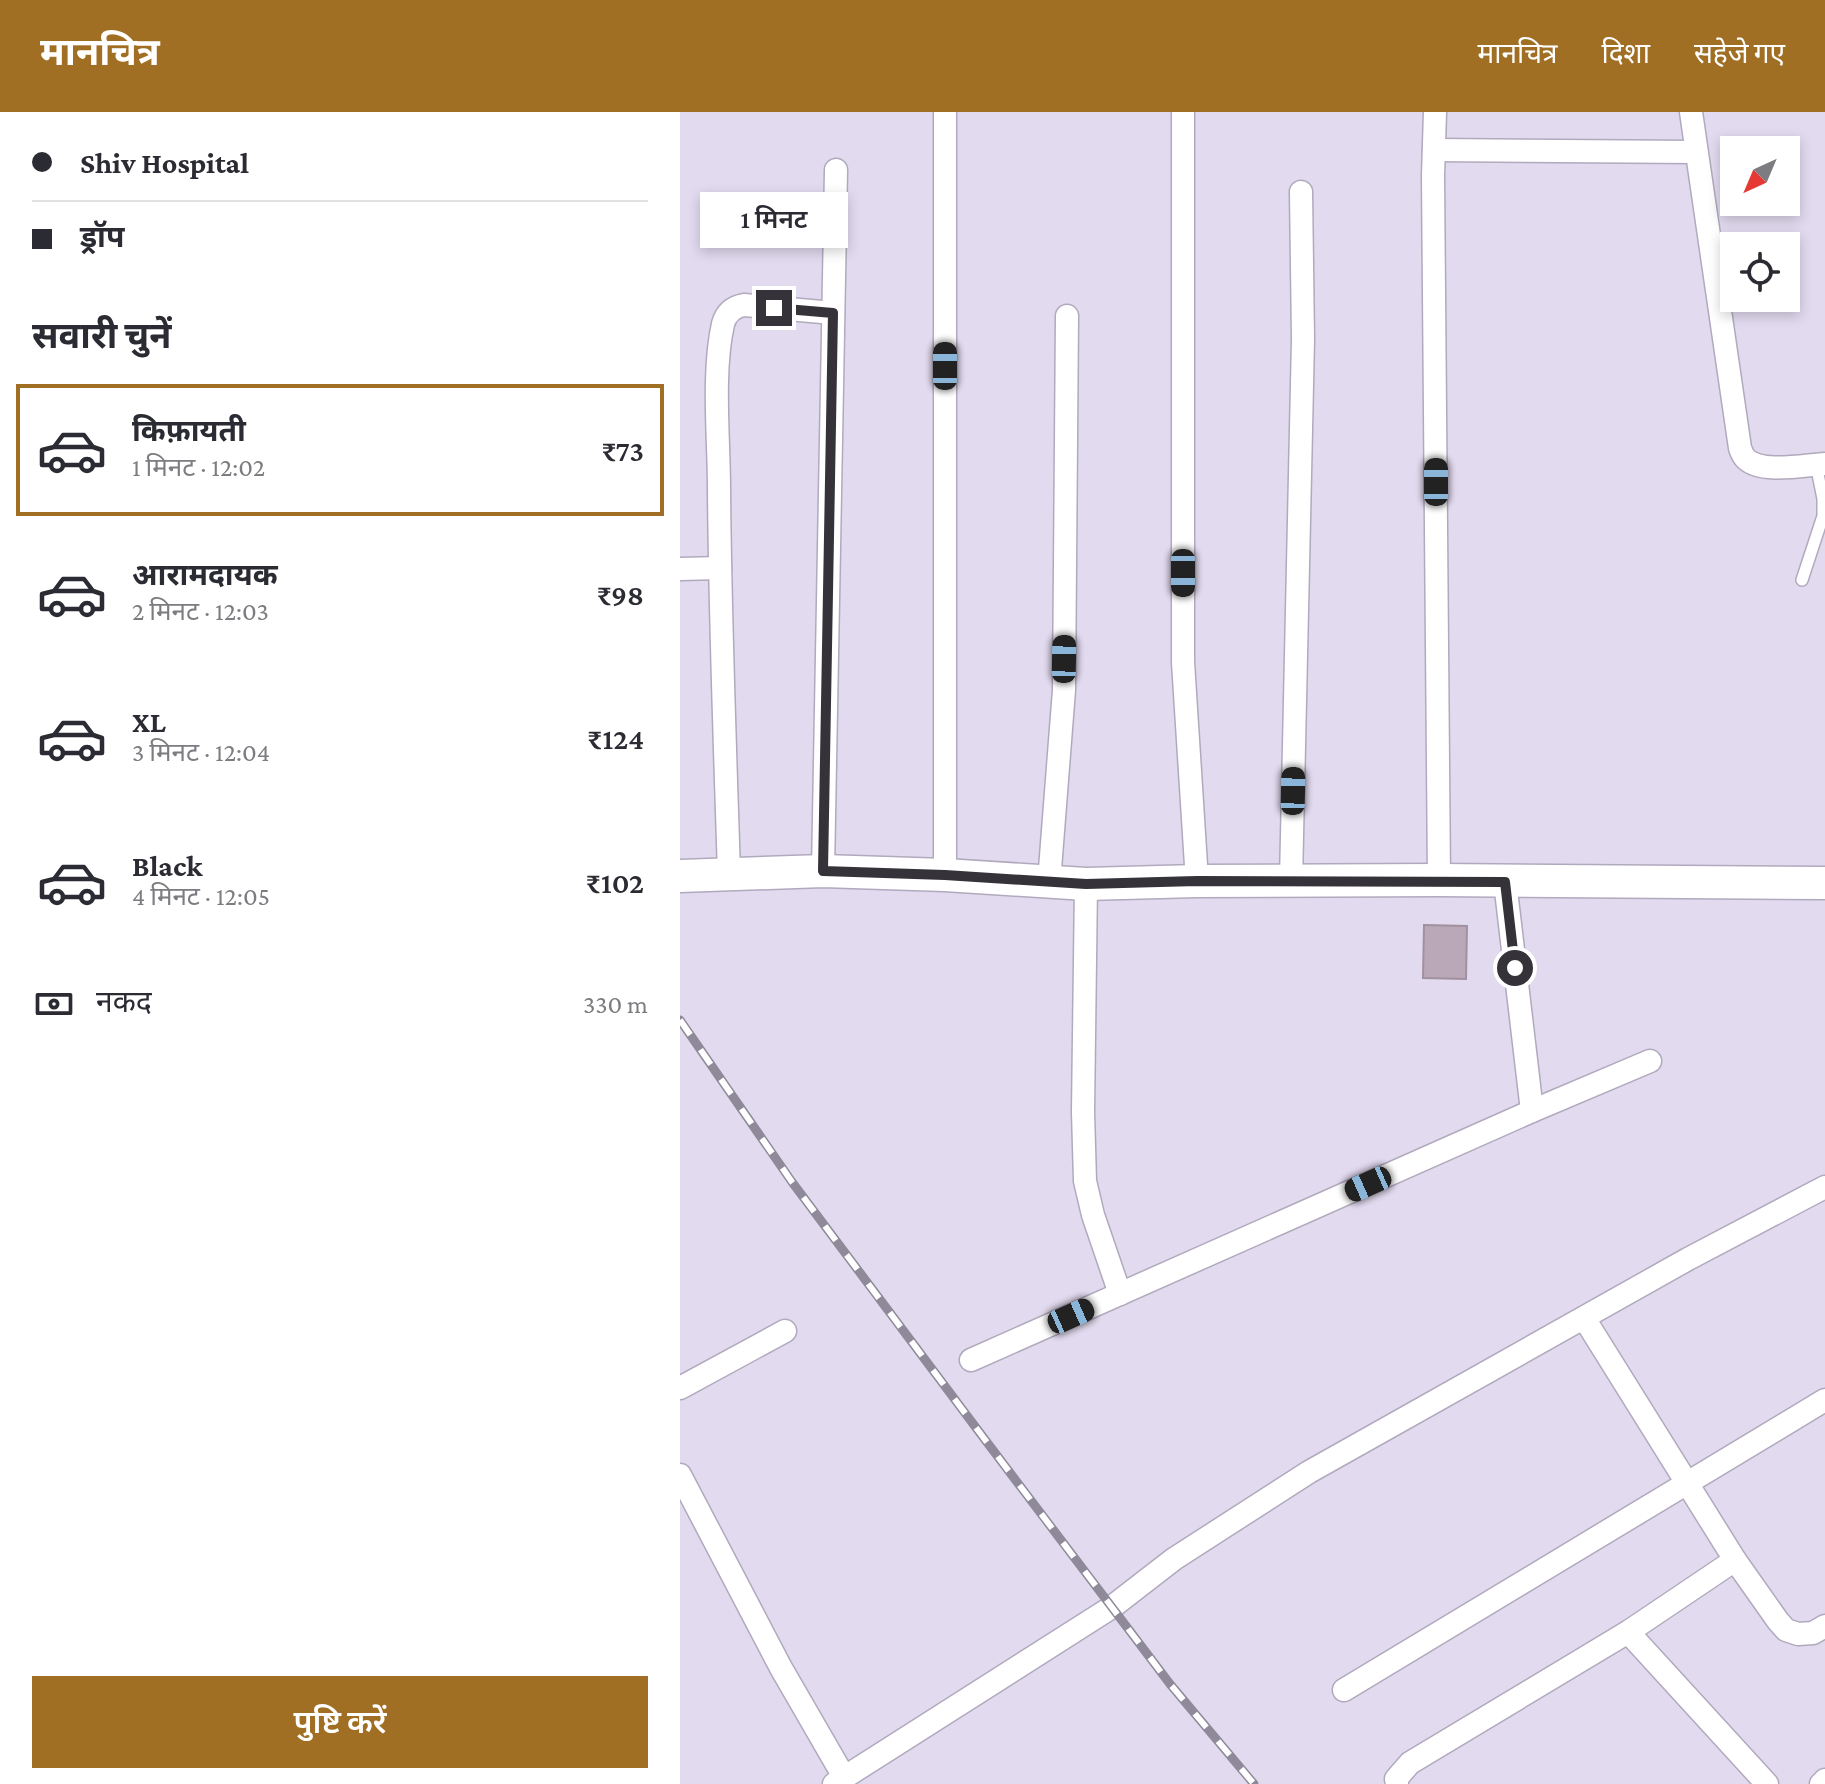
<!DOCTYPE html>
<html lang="hi">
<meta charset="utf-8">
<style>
body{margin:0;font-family:"Crimson Pro","Noto Sans Devanagari",serif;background:#f7f7f7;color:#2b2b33;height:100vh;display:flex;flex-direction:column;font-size:30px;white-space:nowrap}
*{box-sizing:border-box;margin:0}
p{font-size:26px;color:#7c7c81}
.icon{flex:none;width:44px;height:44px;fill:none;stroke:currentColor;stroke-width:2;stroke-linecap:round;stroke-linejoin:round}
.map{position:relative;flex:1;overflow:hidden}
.panel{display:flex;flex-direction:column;background:#fff;width:680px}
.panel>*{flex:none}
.hud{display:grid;align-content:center;height:176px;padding:0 32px;background:#fff}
.needle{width:52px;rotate:224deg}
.controls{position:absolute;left:1040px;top:24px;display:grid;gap:16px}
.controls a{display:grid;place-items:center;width:80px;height:80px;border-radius:0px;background:#fff;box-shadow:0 4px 12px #0003;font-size:40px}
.end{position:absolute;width:36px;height:36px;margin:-18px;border:10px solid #35323a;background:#fff;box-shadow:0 0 0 4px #fff}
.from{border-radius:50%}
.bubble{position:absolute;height:56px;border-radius:0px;background:#fff;box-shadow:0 4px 12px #0003;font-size:26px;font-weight:600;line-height:56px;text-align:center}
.car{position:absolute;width:24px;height:48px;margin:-24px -12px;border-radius:10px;box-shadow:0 0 6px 2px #0007;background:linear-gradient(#222 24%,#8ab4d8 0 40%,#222 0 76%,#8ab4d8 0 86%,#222 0)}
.hud b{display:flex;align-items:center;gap:28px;height:76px;font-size:30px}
.hud b+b{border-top:2px solid #e1e1e2}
.hud i{width:20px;height:20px;background:#2b2b33}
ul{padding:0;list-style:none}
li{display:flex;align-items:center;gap:24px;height:132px;margin:0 16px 12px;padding:0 16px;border:4px solid transparent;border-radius:0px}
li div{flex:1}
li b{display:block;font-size:30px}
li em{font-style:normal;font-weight:600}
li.on{border-color:#a06f24}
li>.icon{width:72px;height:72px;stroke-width:1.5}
h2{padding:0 32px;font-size:36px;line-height:96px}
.pay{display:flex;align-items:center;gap:20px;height:88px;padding:0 32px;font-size:30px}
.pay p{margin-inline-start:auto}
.primary-button{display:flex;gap:16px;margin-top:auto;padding:16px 32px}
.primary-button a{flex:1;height:92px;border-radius:0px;background:#a06f24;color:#fff;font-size:32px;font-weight:600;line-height:92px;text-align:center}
header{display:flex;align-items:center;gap:48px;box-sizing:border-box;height:112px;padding:0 40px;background:#a06f24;color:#fff}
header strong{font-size:38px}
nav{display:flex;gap:44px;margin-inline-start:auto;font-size:28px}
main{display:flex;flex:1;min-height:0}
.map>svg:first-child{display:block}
.building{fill:#baa8b8;stroke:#a1909f;stroke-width:2}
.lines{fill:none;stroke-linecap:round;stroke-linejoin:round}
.lane-casing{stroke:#b1a9bd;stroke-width:14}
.street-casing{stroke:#b1a9bd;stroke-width:25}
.secondary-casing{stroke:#b1a9bd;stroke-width:35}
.lane{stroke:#fff;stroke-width:11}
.street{stroke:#fff;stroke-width:22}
.secondary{stroke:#fff;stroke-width:32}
.rail-casing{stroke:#8f8a99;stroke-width:9}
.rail{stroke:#fff;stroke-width:6;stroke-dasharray:18;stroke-linecap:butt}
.route{stroke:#35323a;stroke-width:10}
</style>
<header>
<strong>मानचित्र</strong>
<nav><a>मानचित्र</a><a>दिशा</a><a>सहेजे गए</a></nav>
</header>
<main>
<section class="panel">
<div class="hud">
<b><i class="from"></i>Shiv Hospital</b>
<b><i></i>ड्रॉप</b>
</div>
<h2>सवारी चुनें</h2>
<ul>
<li class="on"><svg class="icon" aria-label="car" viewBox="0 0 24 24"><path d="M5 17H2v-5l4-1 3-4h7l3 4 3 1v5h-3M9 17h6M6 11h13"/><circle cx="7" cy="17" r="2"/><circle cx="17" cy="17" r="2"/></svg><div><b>किफ़ायती</b><p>1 मिनट · 12:02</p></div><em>₹73</em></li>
<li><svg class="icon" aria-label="car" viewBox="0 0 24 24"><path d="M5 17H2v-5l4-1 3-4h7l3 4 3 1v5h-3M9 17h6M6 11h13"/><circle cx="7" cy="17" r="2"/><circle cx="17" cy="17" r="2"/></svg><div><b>आरामदायक</b><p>2 मिनट · 12:03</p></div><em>₹98</em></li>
<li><svg class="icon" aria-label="car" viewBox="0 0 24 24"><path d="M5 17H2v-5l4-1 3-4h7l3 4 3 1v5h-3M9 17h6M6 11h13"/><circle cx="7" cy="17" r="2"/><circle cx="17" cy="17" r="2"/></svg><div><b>XL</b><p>3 मिनट · 12:04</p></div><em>₹124</em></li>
<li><svg class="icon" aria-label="car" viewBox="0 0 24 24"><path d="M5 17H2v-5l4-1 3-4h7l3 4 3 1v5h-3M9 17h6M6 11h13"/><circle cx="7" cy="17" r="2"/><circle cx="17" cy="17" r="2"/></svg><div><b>Black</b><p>4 मिनट · 12:05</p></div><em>₹102</em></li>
</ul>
<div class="pay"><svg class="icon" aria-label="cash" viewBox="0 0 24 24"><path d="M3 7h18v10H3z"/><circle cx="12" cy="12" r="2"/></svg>नकद<p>330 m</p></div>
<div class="primary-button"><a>पुष्टि करें</a></div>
</section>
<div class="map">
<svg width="1145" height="1672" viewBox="0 0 1145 1672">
<rect width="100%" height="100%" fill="#e2daef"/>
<path class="building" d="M744,813L787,814L786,867L743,866Z"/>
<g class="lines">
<defs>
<path id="lane" d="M1122,468L1143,404V387L1136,352"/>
<g id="street">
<path d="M503,0V550L517,769"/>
<path d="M755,0L753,64L759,768"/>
<path d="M1011,0L1060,336C1061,339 1064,345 1066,347C1082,362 1124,353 1145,352"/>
<path d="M754,38L1015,40"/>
<path d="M0,457L40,456"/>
<path d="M143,759L156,58"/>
<path d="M49,762C45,634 40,505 39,377C39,326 32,261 43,212C46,201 53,195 64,193L153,201"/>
<path d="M265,763V0"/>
<path d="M611,769L623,227L621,80"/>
<path d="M369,770L384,578L387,204"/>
<path d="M825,770L852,999"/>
<path d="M406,772L403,1000L405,1069L413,1103L440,1182"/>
<path d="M904,1206L1055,1448L1098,1509L1106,1518L1118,1522L1133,1521L1145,1514"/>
<path d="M291,1248L852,999L970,949"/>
<path d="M0,1276L105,1219"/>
<path d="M0,1363L101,1556L164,1665"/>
<path d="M948,1520L1087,1672"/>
<path d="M664,1578L1145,1288"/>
<path d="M154,1672L432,1495L494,1447L629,1360L1008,1147L1145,1075"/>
<path d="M717,1672L716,1667L730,1651L948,1520L1055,1448"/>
<path d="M1141,1672L1145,1668"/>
</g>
<path id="secondary" d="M0,764L143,759L265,763L406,772L517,769L759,768L1145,771"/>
</defs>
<use href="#lane" class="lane-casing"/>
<use href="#street" class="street-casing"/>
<use href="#secondary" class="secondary-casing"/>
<use href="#lane" class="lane"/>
<use href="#street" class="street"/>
<use href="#secondary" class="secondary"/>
<defs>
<path id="rail" d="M0,908L112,1070L303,1325L490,1572L574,1672"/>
</defs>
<use href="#rail" class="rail-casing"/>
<use href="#rail" class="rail"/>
</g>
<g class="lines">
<path class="route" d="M94,196L153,201L143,759L265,763L406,772L517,769L825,770L835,856"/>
</g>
</svg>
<div class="controls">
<a><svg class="needle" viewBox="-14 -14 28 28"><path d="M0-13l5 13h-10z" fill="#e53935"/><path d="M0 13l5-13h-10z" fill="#7c7c81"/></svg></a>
<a><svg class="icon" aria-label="locate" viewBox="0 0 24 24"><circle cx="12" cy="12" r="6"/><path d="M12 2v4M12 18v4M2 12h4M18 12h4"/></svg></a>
</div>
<i class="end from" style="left:835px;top:856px"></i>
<i class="end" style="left:94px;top:196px"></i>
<div class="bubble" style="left:20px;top:80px;width:148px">1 मिनट</div>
<i class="car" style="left:265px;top:254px;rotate:0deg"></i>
<i class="car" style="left:756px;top:370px;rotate:0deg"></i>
<i class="car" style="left:503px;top:461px;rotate:180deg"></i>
<i class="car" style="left:384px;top:547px;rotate:1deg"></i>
<i class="car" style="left:613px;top:679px;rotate:1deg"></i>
<i class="car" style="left:688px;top:1072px;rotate:246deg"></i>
<i class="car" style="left:391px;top:1204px;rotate:66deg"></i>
</div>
</main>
